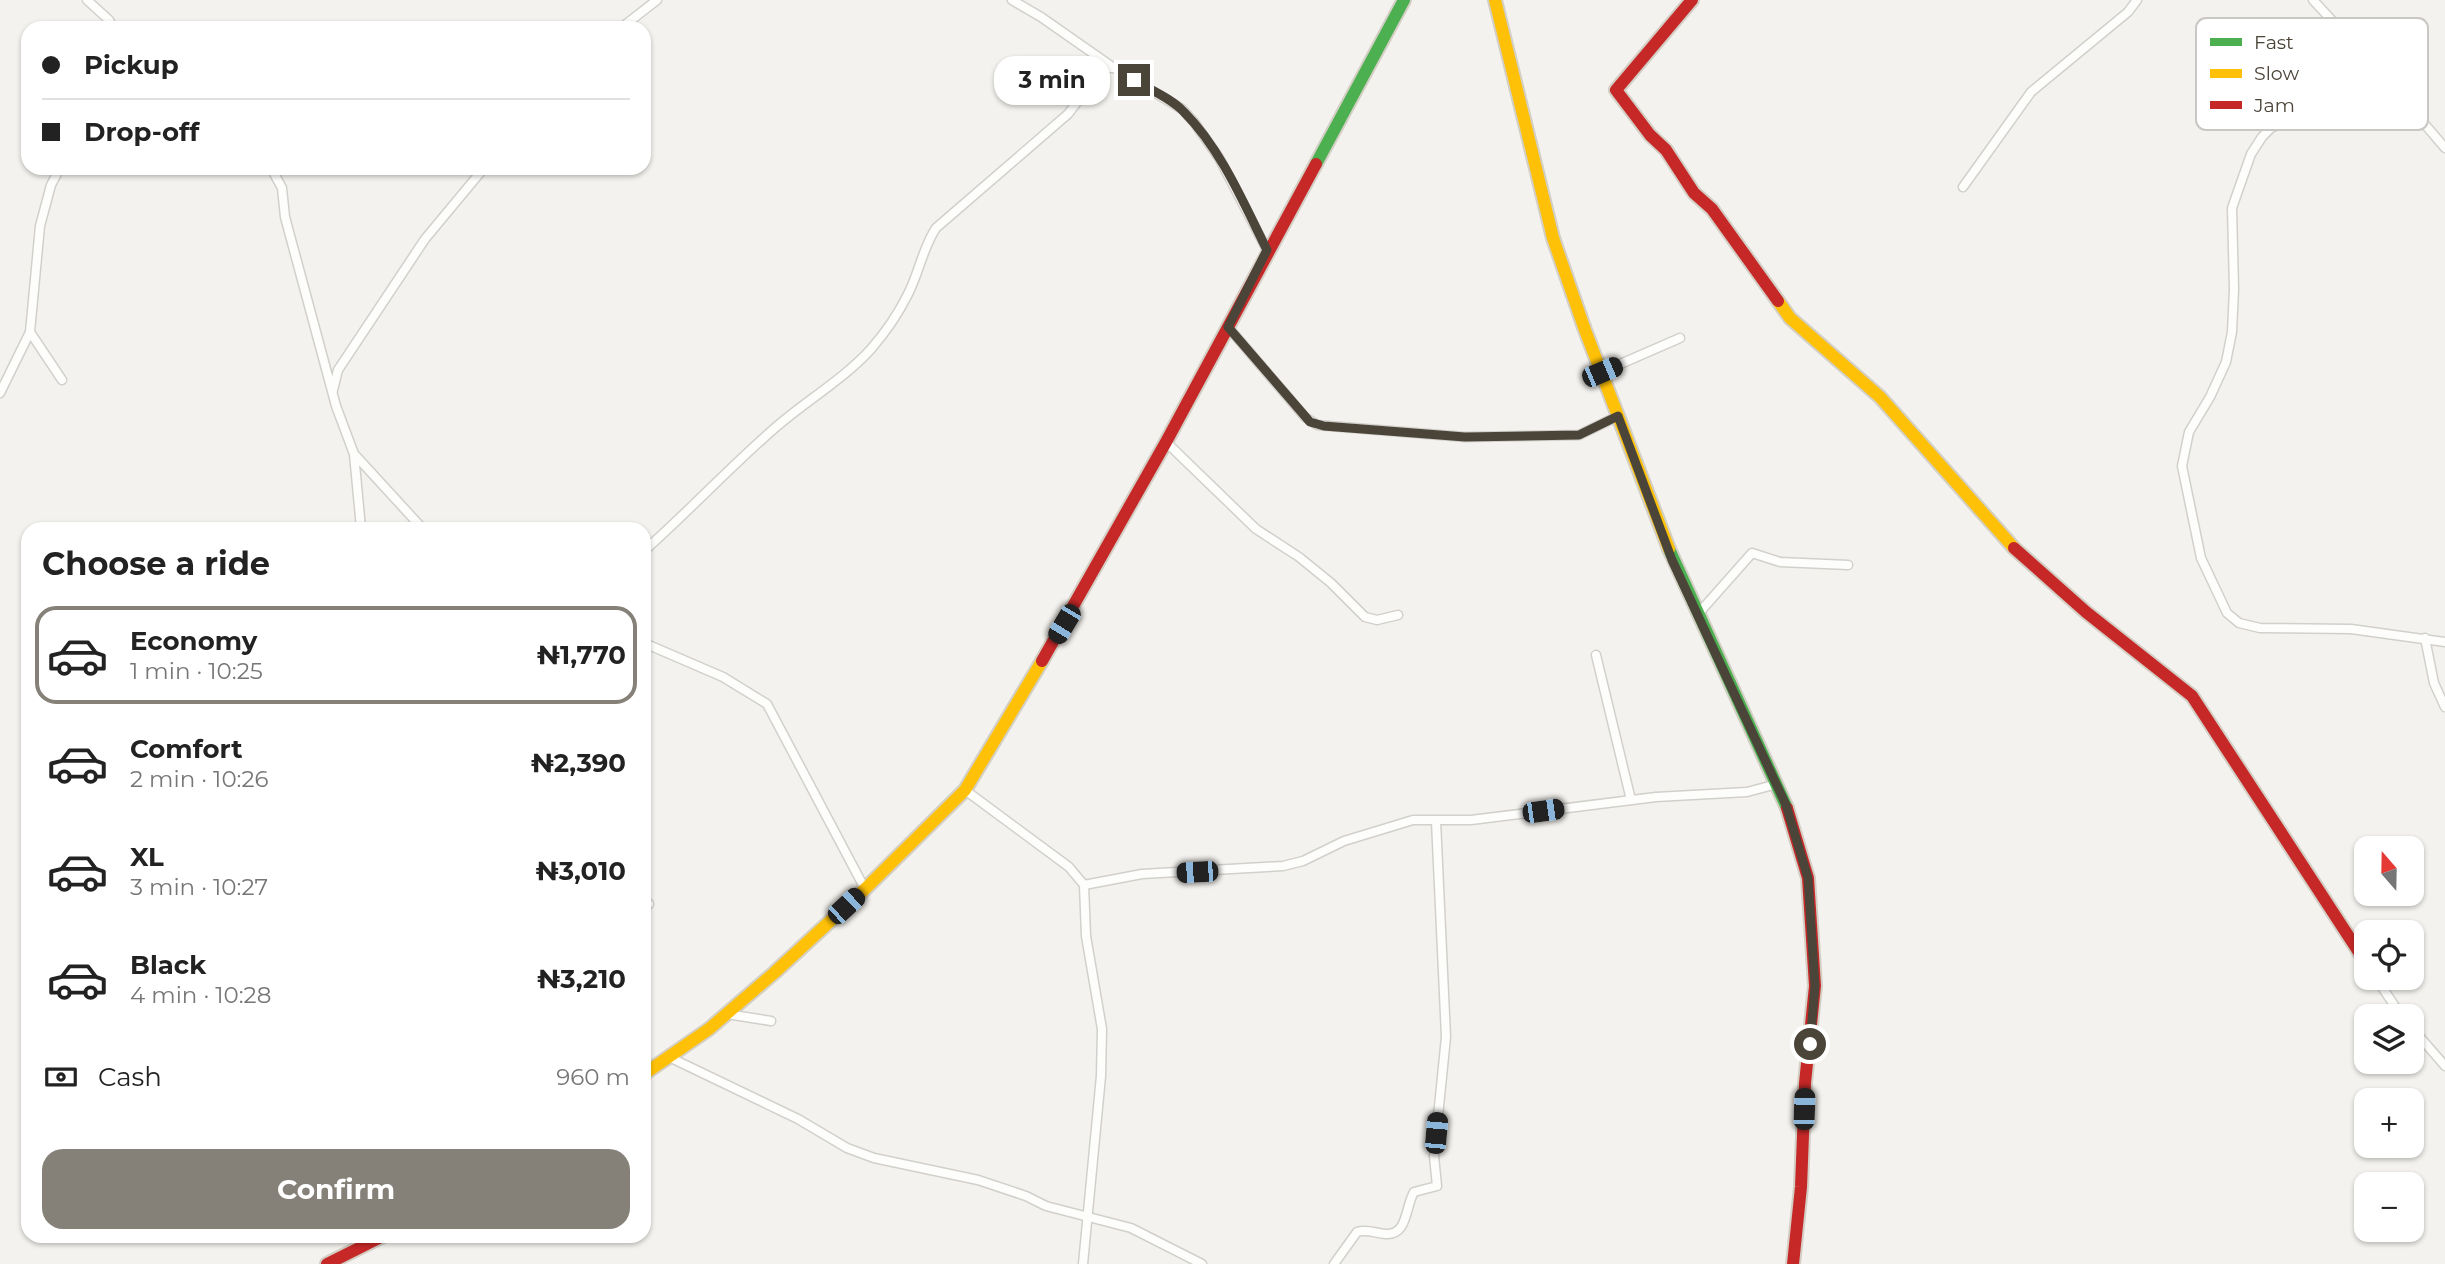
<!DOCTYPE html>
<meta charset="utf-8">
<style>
body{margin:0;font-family:Montserrat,sans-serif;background:#f6f6f6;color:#222;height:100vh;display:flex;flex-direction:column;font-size:26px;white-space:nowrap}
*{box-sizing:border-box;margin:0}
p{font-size:23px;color:#767676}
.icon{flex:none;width:38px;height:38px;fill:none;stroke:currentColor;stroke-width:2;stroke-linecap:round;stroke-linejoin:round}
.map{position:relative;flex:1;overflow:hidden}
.side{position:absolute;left:21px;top:522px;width:630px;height:721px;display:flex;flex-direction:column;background:#fff;border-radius:21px;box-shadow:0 2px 5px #0004}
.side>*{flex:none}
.guide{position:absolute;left:21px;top:21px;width:630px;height:154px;border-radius:21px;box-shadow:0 2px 5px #0004;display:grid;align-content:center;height:154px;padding:0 21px;background:#fff}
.needle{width:46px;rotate:340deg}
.fabs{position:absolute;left:2354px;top:836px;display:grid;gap:14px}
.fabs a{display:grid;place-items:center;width:70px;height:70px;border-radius:14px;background:#fff;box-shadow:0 2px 5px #0004;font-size:35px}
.end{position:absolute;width:32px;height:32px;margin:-16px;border:9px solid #4b4439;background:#fff;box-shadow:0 0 0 4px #fff}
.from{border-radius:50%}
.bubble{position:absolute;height:49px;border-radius:21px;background:#fff;box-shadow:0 2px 5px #0004;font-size:23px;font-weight:700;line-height:49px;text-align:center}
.car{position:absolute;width:21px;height:42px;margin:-21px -10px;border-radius:9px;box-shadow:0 0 5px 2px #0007;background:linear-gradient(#222 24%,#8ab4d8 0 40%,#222 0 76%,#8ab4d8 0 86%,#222 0)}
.guide b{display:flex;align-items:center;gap:24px;height:66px;font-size:26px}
.guide b+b{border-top:2px solid #e0e0e0}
.guide i{width:18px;height:18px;background:#222}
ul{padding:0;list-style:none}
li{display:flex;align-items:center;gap:21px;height:98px;margin:0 14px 10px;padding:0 7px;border:4px solid transparent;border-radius:21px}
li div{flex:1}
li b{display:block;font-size:26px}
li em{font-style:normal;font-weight:700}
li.selected{border-color:#868178}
li>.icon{width:63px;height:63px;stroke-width:1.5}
h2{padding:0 21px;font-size:32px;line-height:84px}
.pay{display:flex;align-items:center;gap:18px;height:77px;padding:0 21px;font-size:26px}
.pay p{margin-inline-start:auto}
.cta{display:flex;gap:14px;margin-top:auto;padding:14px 21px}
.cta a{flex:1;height:80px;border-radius:21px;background:#868178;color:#fff;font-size:28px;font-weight:700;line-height:80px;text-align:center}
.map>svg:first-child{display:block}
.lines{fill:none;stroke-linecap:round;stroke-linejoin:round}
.street-casing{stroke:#d2d0cb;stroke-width:11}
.fast-casing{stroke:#d3cfc5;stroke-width:16}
.slow-casing{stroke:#d3cfc5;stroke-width:16}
.jam-casing{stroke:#d3cfc5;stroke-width:16}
.street{stroke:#fdfdfc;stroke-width:8}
.fast{stroke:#4caf50;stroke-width:12}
.slow{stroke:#ffc107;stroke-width:12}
.jam{stroke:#c62828;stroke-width:12}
.route{stroke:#4b4439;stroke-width:9}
.key{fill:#fff;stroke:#c9c7c4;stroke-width:2}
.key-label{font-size:19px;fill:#4b4439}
</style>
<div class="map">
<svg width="2445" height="1264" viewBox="0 0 2445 1264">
<rect width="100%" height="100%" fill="#f4f2ee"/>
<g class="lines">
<defs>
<g id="street">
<path d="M87,0L109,20L113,28"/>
<path d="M1012,0L1041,17L1114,68"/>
<path d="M2313,0L2380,72L2445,148"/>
<path d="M621,28L657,0"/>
<path d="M2380,72L2353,97L2329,112L2300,116L2271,128L2262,137L2251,154L2232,208L2234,289L2232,332L2226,362L2210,397L2189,432L2182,466L2201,558L2227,613L2239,623L2260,628L2351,629L2445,642"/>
<path d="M60,168L51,185L40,226L30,332L62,380"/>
<path d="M271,168L282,188L285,217L336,406L354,454L361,528"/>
<path d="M1963,187L2031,92L2128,12L2137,0"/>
<path d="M1228,327L1305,417L1317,425L1465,437L1579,435L1618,416"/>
<path d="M1602,372L1680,338"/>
<path d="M333,390L338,370L425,239L484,168"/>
<path d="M0,393L30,332"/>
<path d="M1166,442L1256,529L1299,557L1331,583L1365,617L1377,620L1398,615"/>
<path d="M356,456L422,528"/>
<path d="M644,551C689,511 731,466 776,427C806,401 845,378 871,349C884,334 898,314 907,296C919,274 922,249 936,228L1068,114L1103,68H1114L1182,109L1194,122L1219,158L1267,250"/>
<path d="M1698,614L1752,553L1780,562L1848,565"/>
<path d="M2425,638L2434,683L2445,707"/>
<path d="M644,643L723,677L767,704L865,889"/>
<path d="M1596,655L1631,800"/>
<path d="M965,790L1069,867L1084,885L1086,936L1102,1029L1101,1076L1083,1264"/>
<path d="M1084,885L1142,874L1283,866L1303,861L1344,841L1413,820H1471L1656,797L1747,792L1777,784"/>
<path d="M644,899L649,904"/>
<path d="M2376,978L2402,1017"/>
<path d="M727,1014L771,1021"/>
<path d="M2412,1028L2445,1066"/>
<path d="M669,1057L798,1119L847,1148L874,1158L978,1180L1026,1196L1046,1206L1131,1228L1202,1264"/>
<path d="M1334,1264L1357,1232C1367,1229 1375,1233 1385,1234C1408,1236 1405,1207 1414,1192L1437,1186L1434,1156L1446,1037L1436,821"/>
</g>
<g id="fast">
<path d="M1316,164L1404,0"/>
<path d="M1669,549L1787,808"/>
</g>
<g id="slow">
<path d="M1495,0L1553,238L1585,330L1669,549"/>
<path d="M1778,301L1790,318L1880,397L2014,548"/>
<path d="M644,1074L709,1029L774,973L865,889L965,790L1042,661"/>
</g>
<g id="jam">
<path d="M1692,0L1616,90L1650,135L1666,150L1694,193L1712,209L1778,301"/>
<path d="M2014,548L2086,612L2192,696L2366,963"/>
<path d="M1042,661L1166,442L1316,164"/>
<path d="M1787,808L1808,878L1815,986L1805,1083L1801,1187L1793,1264"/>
<path d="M327,1264L383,1236"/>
</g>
</defs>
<use href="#street" class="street-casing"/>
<use href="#fast" class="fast-casing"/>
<use href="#slow" class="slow-casing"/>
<use href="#jam" class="jam-casing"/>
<use href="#street" class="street"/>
<use href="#fast" class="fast"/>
<use href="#slow" class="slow"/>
<use href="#jam" class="jam"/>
</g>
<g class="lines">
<path class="route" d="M1134,80C1150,90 1171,98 1184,112C1221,149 1244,204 1267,250L1228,327L1310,422L1324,426L1465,437L1579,435L1618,416L1672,560L1786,805L1808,878L1815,986L1810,1044"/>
</g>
<rect x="2196" y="18" width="232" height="112" rx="10" class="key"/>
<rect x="2210" y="38" width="32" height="8" fill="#4caf50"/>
<rect x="2210" y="69" width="32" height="9" fill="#ffc107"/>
<rect x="2210" y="101" width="32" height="8" fill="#c62828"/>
<g class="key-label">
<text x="2254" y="49">Fast</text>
<text x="2254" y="80">Slow</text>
<text x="2254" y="112">Jam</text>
</g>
</svg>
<div class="fabs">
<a><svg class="needle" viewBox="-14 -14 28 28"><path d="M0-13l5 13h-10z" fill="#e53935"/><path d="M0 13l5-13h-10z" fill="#767676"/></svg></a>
<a><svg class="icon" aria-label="locate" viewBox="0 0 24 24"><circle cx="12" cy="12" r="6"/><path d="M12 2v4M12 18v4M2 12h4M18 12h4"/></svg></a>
<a><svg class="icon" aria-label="layers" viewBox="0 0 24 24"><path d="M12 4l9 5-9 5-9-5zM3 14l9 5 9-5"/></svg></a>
<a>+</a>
<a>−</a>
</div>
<i class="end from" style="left:1810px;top:1044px"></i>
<i class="end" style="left:1134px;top:80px"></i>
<div class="bubble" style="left:994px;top:56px;width:116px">3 min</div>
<i class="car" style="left:1602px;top:372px;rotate:67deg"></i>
<i class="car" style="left:1064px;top:624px;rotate:211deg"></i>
<i class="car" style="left:1543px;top:811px;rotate:82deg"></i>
<i class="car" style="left:1197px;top:872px;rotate:267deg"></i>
<i class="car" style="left:846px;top:906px;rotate:47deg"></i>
<i class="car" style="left:1804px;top:1109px;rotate:2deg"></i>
<i class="car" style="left:1436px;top:1133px;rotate:5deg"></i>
<div class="guide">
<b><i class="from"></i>Pickup</b>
<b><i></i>Drop-off</b>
</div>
<section class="side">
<h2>Choose a ride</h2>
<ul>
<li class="selected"><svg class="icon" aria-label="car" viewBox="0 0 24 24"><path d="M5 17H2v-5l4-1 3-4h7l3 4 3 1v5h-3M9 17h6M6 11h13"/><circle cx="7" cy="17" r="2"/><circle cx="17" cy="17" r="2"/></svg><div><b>Economy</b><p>1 min · 10:25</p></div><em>₦1,770</em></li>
<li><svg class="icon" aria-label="car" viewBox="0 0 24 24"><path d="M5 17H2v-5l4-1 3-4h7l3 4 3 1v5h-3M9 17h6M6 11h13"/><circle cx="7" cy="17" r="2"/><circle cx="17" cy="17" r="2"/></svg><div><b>Comfort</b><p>2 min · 10:26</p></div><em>₦2,390</em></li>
<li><svg class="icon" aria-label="car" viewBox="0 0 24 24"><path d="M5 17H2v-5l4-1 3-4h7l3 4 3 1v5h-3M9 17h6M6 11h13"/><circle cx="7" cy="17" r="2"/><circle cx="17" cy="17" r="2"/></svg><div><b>XL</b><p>3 min · 10:27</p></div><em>₦3,010</em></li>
<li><svg class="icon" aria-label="car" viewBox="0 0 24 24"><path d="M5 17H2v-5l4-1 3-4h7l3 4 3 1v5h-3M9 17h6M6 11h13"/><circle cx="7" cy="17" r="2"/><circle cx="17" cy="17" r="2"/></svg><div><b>Black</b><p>4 min · 10:28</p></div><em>₦3,210</em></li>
</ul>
<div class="pay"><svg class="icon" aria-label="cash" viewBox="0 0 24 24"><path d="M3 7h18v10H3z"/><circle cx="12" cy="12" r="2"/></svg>Cash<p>960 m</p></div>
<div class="cta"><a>Confirm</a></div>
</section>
</div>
